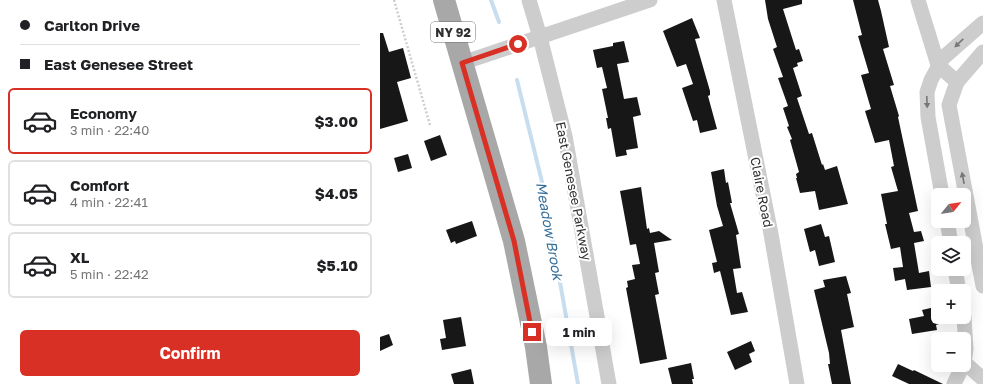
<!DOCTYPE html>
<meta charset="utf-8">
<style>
body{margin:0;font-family:"Golos Text",sans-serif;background:#f6f6f6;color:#202124;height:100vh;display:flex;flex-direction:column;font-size:15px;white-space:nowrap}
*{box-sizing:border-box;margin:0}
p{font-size:13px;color:#757577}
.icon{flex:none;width:22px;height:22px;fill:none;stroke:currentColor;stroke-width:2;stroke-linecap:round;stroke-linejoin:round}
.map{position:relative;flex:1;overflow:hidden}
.drawer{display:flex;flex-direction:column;background:#fff;width:380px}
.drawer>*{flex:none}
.top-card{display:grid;align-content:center;height:88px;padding:0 20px;background:#fff}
.needle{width:26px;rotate:60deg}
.fabs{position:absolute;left:551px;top:188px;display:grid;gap:8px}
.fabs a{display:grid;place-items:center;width:40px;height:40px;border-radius:6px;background:#fff;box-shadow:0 4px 16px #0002;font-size:20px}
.end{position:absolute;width:18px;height:18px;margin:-9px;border:5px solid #d93025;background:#fff;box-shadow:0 0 0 2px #fff}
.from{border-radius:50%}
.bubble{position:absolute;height:28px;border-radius:6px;background:#fff;box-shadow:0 4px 16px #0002;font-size:13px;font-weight:700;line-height:28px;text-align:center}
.top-card b{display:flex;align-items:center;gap:14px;height:38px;font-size:15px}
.top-card b+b{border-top:1px solid #e0e0e0}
.top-card i{width:10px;height:10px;background:#202124}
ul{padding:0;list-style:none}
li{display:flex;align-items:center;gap:12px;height:66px;margin:0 8px 6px;padding:0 12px;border:2px solid #e0e0e0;border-radius:6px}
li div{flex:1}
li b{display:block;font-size:15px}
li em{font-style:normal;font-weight:700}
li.active{border-color:#d93025}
li>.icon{width:36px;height:36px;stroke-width:1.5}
.action{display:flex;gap:8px;margin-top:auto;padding:8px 20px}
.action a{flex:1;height:46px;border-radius:6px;background:#d93025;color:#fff;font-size:16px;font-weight:700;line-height:46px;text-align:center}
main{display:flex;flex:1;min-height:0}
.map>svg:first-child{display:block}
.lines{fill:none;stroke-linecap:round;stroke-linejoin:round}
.stream{stroke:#c8deef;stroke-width:4}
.building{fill:#171717}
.path{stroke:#cdcdcd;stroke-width:2.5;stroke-dasharray:2 2;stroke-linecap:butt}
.minor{stroke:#cdcdcd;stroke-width:15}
.primary{stroke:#a8a8a8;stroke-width:22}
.oneway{fill:#777}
.route{stroke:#d93025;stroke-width:5}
.labels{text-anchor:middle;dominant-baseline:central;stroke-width:4;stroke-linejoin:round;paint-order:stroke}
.shield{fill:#fff;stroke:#6e6e6e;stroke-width:1}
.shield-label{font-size:12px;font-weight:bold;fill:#303030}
.street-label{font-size:13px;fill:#303030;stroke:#fff}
.water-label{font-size:14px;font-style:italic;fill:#366f9a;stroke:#fff}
</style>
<main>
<section class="drawer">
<div class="top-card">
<b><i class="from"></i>Carlton Drive</b>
<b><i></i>East Genesee Street</b>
</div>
<ul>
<li class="active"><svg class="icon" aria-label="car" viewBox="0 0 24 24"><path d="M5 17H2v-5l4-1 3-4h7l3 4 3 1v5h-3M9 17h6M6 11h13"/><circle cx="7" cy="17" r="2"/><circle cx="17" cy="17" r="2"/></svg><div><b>Economy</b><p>3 min · 22:40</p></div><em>$3.00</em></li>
<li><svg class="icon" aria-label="car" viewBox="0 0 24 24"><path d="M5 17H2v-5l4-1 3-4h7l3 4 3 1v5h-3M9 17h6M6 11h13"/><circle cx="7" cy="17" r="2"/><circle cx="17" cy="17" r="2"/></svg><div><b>Comfort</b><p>4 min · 22:41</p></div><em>$4.05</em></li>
<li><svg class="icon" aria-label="car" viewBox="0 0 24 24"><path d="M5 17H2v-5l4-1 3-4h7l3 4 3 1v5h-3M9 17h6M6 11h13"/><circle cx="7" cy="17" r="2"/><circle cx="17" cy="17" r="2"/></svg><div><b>XL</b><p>5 min · 22:42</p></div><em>$5.10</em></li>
</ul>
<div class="action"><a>Confirm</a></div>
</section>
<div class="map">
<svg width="603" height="384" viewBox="0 0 603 384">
<rect width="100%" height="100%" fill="#fff"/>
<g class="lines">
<g class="stream">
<path d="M111,0L119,22"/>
<path d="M137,80L163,186L198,384"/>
</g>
</g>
<g class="building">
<path d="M385,0H422V4L403,9L416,50L419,49L423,61L417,63L418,66L413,68L422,96L417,98L429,134L432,133L442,165L443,164L445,170L457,166L468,204L439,210L435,191L420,193L416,178H417L416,174L419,172L410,140L412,139L407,127L409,126L403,108L408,106L398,78L403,77L393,49L397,47L388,19Z"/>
<path d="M473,0H498L501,11L509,47L503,49L514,85L510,86L519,116L518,117L538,211L529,213L534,232L541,231L544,241L534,243L539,273L549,271L551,287L527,290L525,279L515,281L513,268L523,267L520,247L511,249L505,224H507L501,194L518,191L511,167L514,166L509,140L495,143L485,111L491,109L481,75L489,73L478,36L482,35Z"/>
<path d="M312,18L320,38L315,39L330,91V95L328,96L337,129L320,133L317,120L313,121L302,88L313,84L306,64L297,67L283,31Z"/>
<path d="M0,33H3L9,52L23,48L31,78L17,82L28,121L0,129Z"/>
<path d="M244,41L249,62L237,64L244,99L257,97L261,115L253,117L258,148L246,150L247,155L236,157L231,128L228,129L226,118H228L222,89L227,88L222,67L217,68L213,50L233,46V43Z"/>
<path d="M60,135L67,155L51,161L44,141Z"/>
<path d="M28,154L32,168L18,172L14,158Z"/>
<path d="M344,169L346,183L348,182L352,203H350L359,234L356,235L361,268L353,269L357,293L362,292L368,312L351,315L340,271L334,273L332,263L337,262L329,230L343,226L337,206L331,172Z"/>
<path d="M261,187L267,229L269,228L270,233L279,231L292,240L274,243L279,272L275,273L279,294L275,295L287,359L260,364L246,288L248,287L247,281L255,279L252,265L260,264L256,244L250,245L240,191Z"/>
<path d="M92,221L97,236L76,244L75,241L71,243L66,230Z"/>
<path d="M441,224L445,237L449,236L455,262L439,266L435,250L430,252L424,229Z"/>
<path d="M466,276L471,293L467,294L474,327L461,330L471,384H452L448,364H450L449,353L434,290L445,287L443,280Z"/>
<path d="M555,307L559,324L556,325L557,330L532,334L529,319L544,316L542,310Z"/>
<path d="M81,317L86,346L62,350L60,339L66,338L63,320Z"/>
<path d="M9,334L13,345L0,351V337Z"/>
<path d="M371,341L375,351L369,354L372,362L355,370L347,352Z"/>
<path d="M311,363L314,379H312L313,384H292L288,368Z"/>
<path d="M518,364L533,371L534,370L563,384H529L512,376Z"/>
<path d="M91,369L94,384H74L71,374Z"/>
</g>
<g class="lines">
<path class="path" d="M14,0L50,125"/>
<g class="minor">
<path d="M149,0L160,37L185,136L229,384"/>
<path d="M344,0L391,234L417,384"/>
<path d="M538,0L558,65L577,82"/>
<path d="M603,52L577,82L569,105L603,286"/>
<path d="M82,63L270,0"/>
<path d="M562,195L548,117L547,92L551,80L563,58L603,23"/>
<path d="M567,221L571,243"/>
<path d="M575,269L579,291"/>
<path d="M584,317L586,349L584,364"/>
<path d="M585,363L603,379"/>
<path d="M574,384L583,365"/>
</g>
<path class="primary" d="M64,0L134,241L156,347L161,384"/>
</g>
<defs><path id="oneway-solid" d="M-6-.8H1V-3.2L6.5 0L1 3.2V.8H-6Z"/></defs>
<g class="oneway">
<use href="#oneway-solid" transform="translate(579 43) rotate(136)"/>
<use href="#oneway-solid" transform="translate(547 102) rotate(88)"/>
<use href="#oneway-solid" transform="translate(583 178) rotate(-101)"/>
</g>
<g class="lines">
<path class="route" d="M138,44L82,63L134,241L152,332"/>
</g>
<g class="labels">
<rect class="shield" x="51" y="22" width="44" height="20" rx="3"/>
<g class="shield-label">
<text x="73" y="32">NY 92</text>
</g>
<g class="street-label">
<text transform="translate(194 191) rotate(79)">East Genesee Parkway</text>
<text transform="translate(382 192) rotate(79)">Claire Road</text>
</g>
<g class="water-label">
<text transform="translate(170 231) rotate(80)">Meadow Brook</text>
</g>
</g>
</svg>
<div class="fabs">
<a><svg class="needle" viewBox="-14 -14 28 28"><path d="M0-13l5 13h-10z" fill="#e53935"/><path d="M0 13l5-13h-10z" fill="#757577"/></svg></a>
<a><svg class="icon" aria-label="layers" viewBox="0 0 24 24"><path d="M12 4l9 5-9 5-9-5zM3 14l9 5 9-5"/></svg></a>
<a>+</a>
<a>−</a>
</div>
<i class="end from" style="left:138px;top:44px"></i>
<i class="end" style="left:152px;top:332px"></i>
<div class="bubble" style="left:166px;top:318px;width:66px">1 min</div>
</div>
</main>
